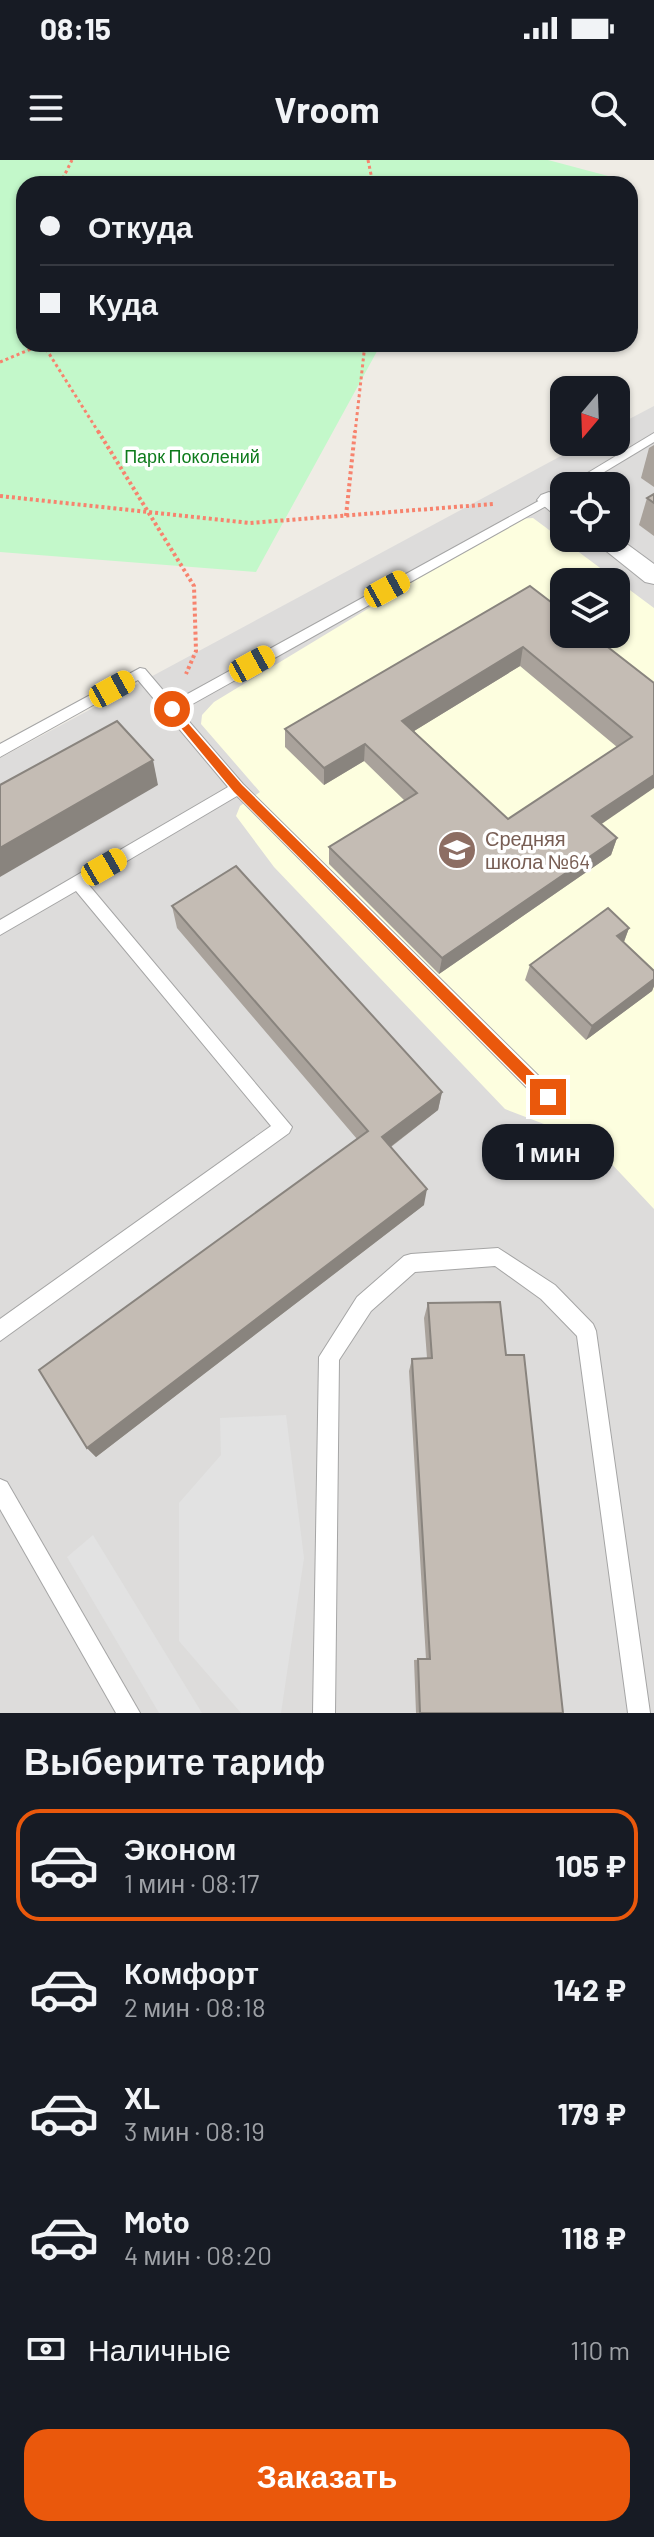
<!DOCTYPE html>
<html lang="ru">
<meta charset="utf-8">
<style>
body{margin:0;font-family:Barlow,sans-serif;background:#20242c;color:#f1f3f6;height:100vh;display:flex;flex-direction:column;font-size:30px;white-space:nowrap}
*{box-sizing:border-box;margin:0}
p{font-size:26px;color:#9ea1a6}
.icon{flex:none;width:44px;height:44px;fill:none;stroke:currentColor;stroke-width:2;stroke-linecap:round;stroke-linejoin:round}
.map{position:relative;height:1553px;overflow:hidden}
.panel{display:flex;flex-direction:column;background:#171b24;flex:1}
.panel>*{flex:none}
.guide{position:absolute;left:16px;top:16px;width:622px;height:176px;border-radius:24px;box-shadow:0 2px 6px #0004;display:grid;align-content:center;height:176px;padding:0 24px;background:#171b24}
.needle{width:52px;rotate:199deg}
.tools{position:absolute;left:550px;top:216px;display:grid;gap:16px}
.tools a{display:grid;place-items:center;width:80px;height:80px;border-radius:16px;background:#171b24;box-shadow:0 2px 6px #0004;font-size:40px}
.end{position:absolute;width:36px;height:36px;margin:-18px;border:10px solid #ea580c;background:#fff;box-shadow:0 0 0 4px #fff}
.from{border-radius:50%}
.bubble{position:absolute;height:56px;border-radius:24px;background:#171b24;box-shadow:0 2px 6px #0004;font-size:26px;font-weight:700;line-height:56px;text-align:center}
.car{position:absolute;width:24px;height:48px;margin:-24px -12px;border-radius:10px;box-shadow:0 0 6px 2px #0007;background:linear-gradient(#f5c518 24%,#345 0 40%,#f5c518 0 76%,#345 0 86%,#f5c518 0)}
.guide b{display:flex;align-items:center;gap:28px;height:76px;font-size:30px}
.guide b+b{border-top:2px solid #363941}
.guide i{width:20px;height:20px;background:#f1f3f6}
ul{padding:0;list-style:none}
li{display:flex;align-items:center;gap:24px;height:112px;margin:0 16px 12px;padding:0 8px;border:4px solid transparent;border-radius:24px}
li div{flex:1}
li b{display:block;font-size:30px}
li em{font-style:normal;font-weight:700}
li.selected{border-color:#ea580c}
li>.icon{width:72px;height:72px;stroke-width:1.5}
h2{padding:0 24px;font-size:36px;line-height:96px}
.pay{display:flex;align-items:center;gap:20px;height:88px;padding:0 24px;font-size:30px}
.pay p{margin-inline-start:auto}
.action{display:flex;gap:16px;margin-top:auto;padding:16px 24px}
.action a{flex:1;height:92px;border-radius:24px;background:#ea580c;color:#fff;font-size:32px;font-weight:700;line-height:92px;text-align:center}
.status{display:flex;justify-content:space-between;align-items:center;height:56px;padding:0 40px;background:#171b24;direction:ltr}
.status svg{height:22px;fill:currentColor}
header{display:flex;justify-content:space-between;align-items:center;height:104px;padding:0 24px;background:#171b24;font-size:36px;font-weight:700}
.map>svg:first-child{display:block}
.residential{fill:#dddcdb;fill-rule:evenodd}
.education{fill:#fdfedf;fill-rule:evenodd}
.park{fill:#c3f8ca}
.parking{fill:#e2e2e2}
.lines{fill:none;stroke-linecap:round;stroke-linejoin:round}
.lane-casing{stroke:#a5a5a5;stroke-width:2}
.street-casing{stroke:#a5a5a5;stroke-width:2}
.path-far1{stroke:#f7836e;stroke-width:3;stroke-dasharray:3 3;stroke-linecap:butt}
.path{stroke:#f7836e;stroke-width:4;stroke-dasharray:3 3;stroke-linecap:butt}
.lane{fill:#fff;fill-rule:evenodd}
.street{fill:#fff;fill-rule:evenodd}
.wall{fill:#a9a29b;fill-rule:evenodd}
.shaded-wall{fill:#89847e}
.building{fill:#c4bcb4;stroke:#89847e;stroke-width:2;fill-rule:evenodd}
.route{fill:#ea580c}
.labels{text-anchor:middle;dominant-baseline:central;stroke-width:7;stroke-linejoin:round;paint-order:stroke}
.far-park-label{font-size:18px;fill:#0e7b1c;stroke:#fff}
.education-label{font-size:20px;fill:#785e54;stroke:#fff;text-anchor:start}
</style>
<div class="status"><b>08:15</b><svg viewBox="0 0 49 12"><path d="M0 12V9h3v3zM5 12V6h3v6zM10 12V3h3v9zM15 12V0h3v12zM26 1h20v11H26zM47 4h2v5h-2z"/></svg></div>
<header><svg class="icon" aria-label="menu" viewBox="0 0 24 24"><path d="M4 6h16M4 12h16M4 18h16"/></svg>Vroom<svg class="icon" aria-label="search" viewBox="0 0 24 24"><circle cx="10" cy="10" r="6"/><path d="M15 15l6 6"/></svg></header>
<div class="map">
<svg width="654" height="1553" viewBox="0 0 654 1553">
<rect width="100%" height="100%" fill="#efece5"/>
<path class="residential" d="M654,246V1553H0V598L587,282H616V266ZM564,326H616V378H564ZM564,422H616V474H564Z"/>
<path class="education" d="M533,358L654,448V1049L591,982L505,949L274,707L236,656L240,646L260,632L201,564L202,555L214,542L516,359ZM564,422H616V474H564Z"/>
<path class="park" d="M0,0H548L627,21L622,24H24V184H381L256,412L0,392Z"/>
<g class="parking">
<path d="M286,1255L304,1398L281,1553H241L179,1481V1343L221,1295L220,1258Z"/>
<path d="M93,1375L202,1553H159L67,1397Z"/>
</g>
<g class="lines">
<defs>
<g id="lane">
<path d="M654,273V282L581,326H566Z"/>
<path d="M564,327V336L180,551L243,624L554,931L557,937L554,943L548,945L542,943L237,636L88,724L292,967L289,973L0,1181V1159L271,966L76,731L0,775V760L228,627L138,520L0,597V584L140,508L145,509L173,542Z"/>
<path d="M498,1088L555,1125L593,1164L596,1171L650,1553H628L577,1176L541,1139L495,1106L415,1112L371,1151L339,1200L335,1553H313L319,1197L357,1137L404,1096L411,1094Z"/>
<path d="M0,1319L7,1322L140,1553H116L0,1349Z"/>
</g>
<g id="street">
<path d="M549,332L564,340V359L556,356L537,340L541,335Z"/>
<path d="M616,376L654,404V424L645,422L590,378Z"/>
</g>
</defs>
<use href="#lane" class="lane-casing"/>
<use href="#street" class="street-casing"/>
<g class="path-far1">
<path d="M368,0L373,24"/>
<path d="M60,24L72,0"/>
<path d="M43,184L99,273"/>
<path d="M0,202L43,184"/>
<path d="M355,273L365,184"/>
</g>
<g class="path">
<path d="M98,271L194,426L196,491L186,514"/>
<path d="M0,336L250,363L493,344"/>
<path d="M346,356L355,271"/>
</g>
<use href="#lane" class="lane"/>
<use href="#street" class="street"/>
</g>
<g class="wall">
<path d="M654,285V327L641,318L649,288Z"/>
<path d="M654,334V376L639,365L647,338Z"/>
<path d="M530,426L654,523L601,664L617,678L611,695L439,814L329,704V687L405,641L364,601L324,625L285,587V569ZM520,506L617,587L508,659L414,571Z"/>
<path d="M172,746L442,932L438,950L391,987L424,1045L96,1297L87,1288L357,979L177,768Z"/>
<path d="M629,768L624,782L654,811V826L652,831L586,880L525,820L530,805Z"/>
<path d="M428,1143L506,1195L563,1553H416L414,1500L426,1499L409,1211L412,1199L427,1198L424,1158Z"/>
</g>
<g class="shaded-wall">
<path d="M523,487L520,506L401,579L402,561Z"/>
<path d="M365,584L364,601L324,625V608Z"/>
<path d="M153,600L158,625L0,717V688Z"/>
<path d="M654,615V628L587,674L592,656Z"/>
<path d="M617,678L611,695L439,814L442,798Z"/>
<path d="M629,768L623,784L617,776Z"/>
<path d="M654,819V826L652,831L586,880L592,866Z"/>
<path d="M442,932L438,950L381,994L382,977Z"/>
<path d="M427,1029L424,1045L96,1297L87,1288Z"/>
</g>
<g class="building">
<path d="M654,334V343L647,338Z"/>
<path d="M530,426L564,452V474H591L654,523V615L592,656L617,678L442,798L329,687L417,633L365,584L324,608L285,569ZM523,487L632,577L508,659L402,561Z"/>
<path d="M117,561L153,600L0,688V625Z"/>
<path d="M236,706L442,932L382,977L427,1029L87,1288L39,1210L368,971L172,746Z"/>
<path d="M608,748L629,768L617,776L654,811V819L592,866L530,805Z"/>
<path d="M500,1142L506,1195H524L563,1553H420L418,1499H430L412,1199L432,1198L428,1143Z"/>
</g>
<path class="route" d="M172,545L242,625L553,933V942H543L234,632L168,552L166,549Z"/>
<defs>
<symbol id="school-disc" viewBox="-11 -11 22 22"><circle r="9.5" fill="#8d6e63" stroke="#fff"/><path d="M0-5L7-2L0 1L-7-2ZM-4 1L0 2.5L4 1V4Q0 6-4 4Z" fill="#fff"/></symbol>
</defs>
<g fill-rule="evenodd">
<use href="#school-disc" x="435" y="668" width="44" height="44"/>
</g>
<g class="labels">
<g class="far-park-label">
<text x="192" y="296">Парк Поколений</text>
</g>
<g class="education-label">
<text x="485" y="678">Средняя<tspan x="485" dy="23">школа №64</tspan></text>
</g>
</g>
</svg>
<div class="tools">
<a><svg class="needle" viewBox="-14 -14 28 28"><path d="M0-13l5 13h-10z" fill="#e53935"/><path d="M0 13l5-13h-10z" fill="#9ea1a6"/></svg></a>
<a><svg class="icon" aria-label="locate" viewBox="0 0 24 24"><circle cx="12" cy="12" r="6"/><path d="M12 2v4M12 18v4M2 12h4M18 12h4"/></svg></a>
<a><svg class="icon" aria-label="layers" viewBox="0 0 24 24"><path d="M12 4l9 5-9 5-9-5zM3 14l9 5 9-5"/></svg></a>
</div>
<i class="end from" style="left:172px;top:549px"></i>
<i class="end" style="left:548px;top:937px"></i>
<div class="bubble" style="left:482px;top:964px;width:132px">1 мин</div>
<i class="car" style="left:387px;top:429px;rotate:61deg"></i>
<i class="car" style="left:252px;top:504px;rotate:61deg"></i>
<i class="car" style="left:112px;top:529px;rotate:61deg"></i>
<i class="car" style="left:104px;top:707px;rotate:60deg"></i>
<div class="guide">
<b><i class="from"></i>Откуда</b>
<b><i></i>Куда</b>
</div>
</div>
<section class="panel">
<h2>Выберите тариф</h2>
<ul>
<li class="selected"><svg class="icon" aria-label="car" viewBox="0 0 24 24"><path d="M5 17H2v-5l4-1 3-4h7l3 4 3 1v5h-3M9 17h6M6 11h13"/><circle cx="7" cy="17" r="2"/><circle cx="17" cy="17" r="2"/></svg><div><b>Эконом</b><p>1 мин · 08:17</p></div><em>105 ₽</em></li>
<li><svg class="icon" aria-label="car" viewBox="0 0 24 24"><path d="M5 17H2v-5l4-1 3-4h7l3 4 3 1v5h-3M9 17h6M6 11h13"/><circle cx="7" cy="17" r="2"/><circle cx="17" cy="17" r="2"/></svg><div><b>Комфорт</b><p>2 мин · 08:18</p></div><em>142 ₽</em></li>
<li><svg class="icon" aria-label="car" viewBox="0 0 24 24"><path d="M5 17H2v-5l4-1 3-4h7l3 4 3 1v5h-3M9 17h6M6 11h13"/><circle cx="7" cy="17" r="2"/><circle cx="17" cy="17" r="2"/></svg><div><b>XL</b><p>3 мин · 08:19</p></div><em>179 ₽</em></li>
<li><svg class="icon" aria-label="car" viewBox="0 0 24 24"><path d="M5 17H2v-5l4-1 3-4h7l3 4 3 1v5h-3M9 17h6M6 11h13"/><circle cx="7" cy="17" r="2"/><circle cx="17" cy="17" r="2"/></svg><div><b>Moto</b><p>4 мин · 08:20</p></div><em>118 ₽</em></li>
</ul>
<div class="pay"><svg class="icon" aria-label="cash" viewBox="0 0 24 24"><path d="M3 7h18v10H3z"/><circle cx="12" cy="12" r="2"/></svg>Наличные<p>110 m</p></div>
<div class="action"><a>Заказать</a></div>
</section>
